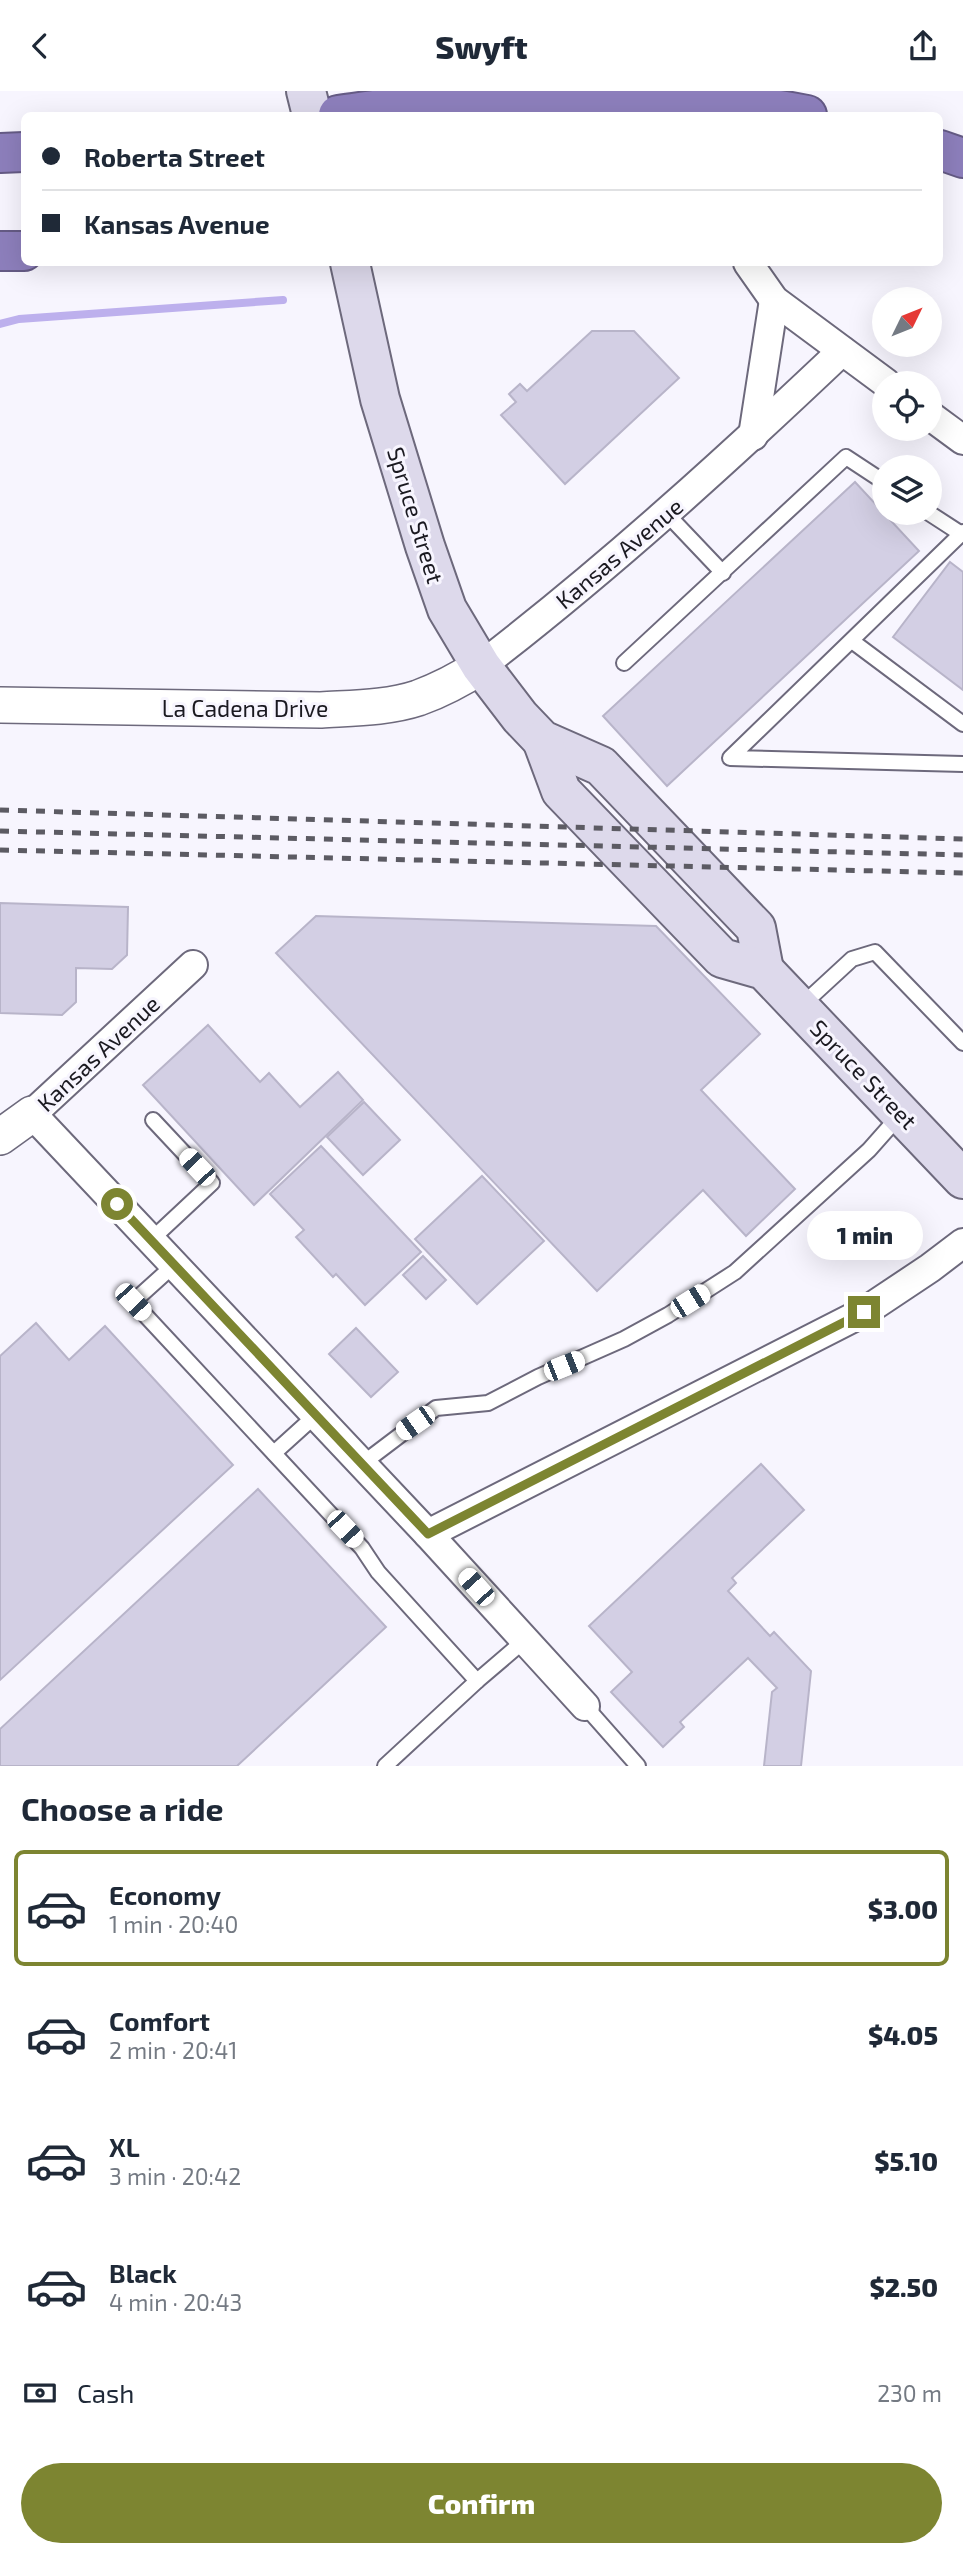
<!DOCTYPE html>
<meta charset="utf-8">
<style>
body{margin:0;font-family:"Exo 2",sans-serif;background:#f6f6f7;color:#1f2937;height:100vh;display:flex;flex-direction:column;font-size:26px;white-space:nowrap}
*{box-sizing:border-box;margin:0}
p{font-size:23px;color:#747a83}
.icon{flex:none;width:38px;height:38px;fill:none;stroke:currentColor;stroke-width:2;stroke-linecap:round;stroke-linejoin:round}
.map{position:relative;height:1675px;overflow:hidden}
.panel{display:flex;flex-direction:column;background:#fff;flex:1}
.panel>*{flex:none}
.top-card{position:absolute;left:21px;top:21px;width:922px;height:154px;border-radius:10px;box-shadow:0 7px 28px #0002;display:grid;align-content:center;height:154px;padding:0 21px;background:#fff}
.needle{width:46px;rotate:47deg}
.buttons{position:absolute;left:872px;top:196px;display:grid;gap:14px}
.buttons a{display:grid;place-items:center;width:70px;height:70px;border-radius:50%;background:#fff;box-shadow:0 7px 28px #0002;font-size:35px}
.end{position:absolute;width:32px;height:32px;margin:-16px;border:9px solid #7d8531;background:#fff;box-shadow:0 0 0 4px #fff}
.from{border-radius:50%}
.bubble{position:absolute;height:49px;border-radius:24px;background:#fff;box-shadow:0 7px 28px #0002;font-size:23px;font-weight:800;line-height:49px;text-align:center}
.car{position:absolute;width:21px;height:42px;margin:-21px -10px;border-radius:9px;box-shadow:0 0 5px 2px #0007;background:linear-gradient(#fff 24%,#345 0 40%,#fff 0 76%,#345 0 86%,#fff 0)}
.top-card b{display:flex;align-items:center;gap:24px;height:66px;font-size:26px}
.top-card b+b{border-top:2px solid #e0e1e3}
.top-card i{width:18px;height:18px;background:#1f2937}
ul{padding:0;list-style:none}
li{display:flex;align-items:center;gap:21px;height:116px;margin:0 14px 10px;padding:0 7px;border:4px solid transparent;border-radius:10px}
li div{flex:1}
li b{display:block;font-size:26px}
li em{font-style:normal;font-weight:800}
li.selected{border-color:#7d8531}
li>.icon{width:63px;height:63px;stroke-width:1.5}
h2{padding:0 21px;font-size:32px;line-height:84px}
.pay{display:flex;align-items:center;gap:18px;height:77px;padding:0 21px;font-size:26px}
.pay p{margin-inline-start:auto}
.cta{display:flex;gap:14px;margin-top:auto;padding:14px 21px}
.cta a{flex:1;height:80px;border-radius:42px;background:#7d8531;color:#fff;font-size:28px;font-weight:800;line-height:80px;text-align:center}
header{display:flex;justify-content:space-between;align-items:center;height:91px;padding:0 21px;background:#fff;font-size:32px;font-weight:800}
.map>svg:first-child{display:block}
.lines{fill:none;stroke-linecap:round;stroke-linejoin:round}
.stream{stroke:#bdb0ed;stroke-width:8}
.building{fill:#d3cfe4;stroke:#b8b4c9;stroke-width:2}
.service-casing{stroke:#6d697c;stroke-width:18}
.minor-casing{stroke:#6d697c;stroke-width:32}
.tertiary-casing{stroke:#6d697c;stroke-width:38}
.secondary-casing{stroke:#6d697c;stroke-width:42}
.motorway-casing{stroke:#655b85;stroke-width:42}
.service{stroke:#fff;stroke-width:14}
.minor{stroke:#fff;stroke-width:28}
.tertiary{stroke:#fff;stroke-width:35}
.secondary{stroke:#ddd9eb;stroke-width:38}
.motorway{stroke:#8d7fbc;stroke-width:38}
.rail{stroke:#5c5b63;stroke-width:5;stroke-dasharray:9 9;stroke-linecap:butt}
.route{stroke:#7d8531;stroke-width:9}
.labels{text-anchor:middle;dominant-baseline:central;stroke-width:6;stroke-linejoin:round;paint-order:stroke}
.street-label{font-size:23px;fill:#1a1920;stroke:#f7f5fe}
</style>
<header><svg class="icon" aria-label="back" viewBox="0 0 24 24"><path d="M15 5l-7 7 7 7"/></svg>Swyft<svg class="icon" aria-label="share" viewBox="0 0 24 24"><path d="M12 15V3M7 8l5-5 5 5M5 13v7h14v-7"/></svg></header>
<div class="map">
<svg width="963" height="1675" viewBox="0 0 963 1675">
<rect width="100%" height="100%" fill="#f7f5fe"/>
<g class="lines">
<path class="stream" d="M0,233L19,228L283,209"/>
</g>
<g class="building">
<path d="M592,240H634L679,287L565,393L501,324L516,311L509,303L520,293L527,300Z"/>
<path d="M855,391L919,460L667,695L603,625Z"/>
<path d="M950,471L963,481V599L893,546Z"/>
<path d="M0,812L128,816L127,864L112,878L76,877V911L62,924L0,922Z"/>
<path d="M316,825L656,835L760,943L701,999L795,1098L746,1145L703,1099L597,1200L276,862Z"/>
<path d="M208,934L260,991L269,982L300,1016L338,981L363,1009L254,1114L143,994Z"/>
<path d="M364,1011L400,1049L363,1084L327,1046Z"/>
<path d="M321,1055L421,1161L365,1214L336,1183L333,1186L296,1146L304,1139L270,1103Z"/>
<path d="M482,1085L544,1150L477,1213L415,1148Z"/>
<path d="M423,1165L446,1189L426,1208L403,1184Z"/>
<path d="M36,1232L69,1269L105,1235L233,1374L0,1589V1265Z"/>
<path d="M356,1237L398,1281L371,1306L329,1263Z"/>
<path d="M761,1373L804,1419L732,1487L736,1492L728,1500L770,1545L774,1541L811,1580L801,1675H764L772,1601L777,1597L748,1567L680,1631L684,1636L663,1656L611,1601L632,1581L589,1535Z"/>
<path d="M258,1398L386,1536L237,1675H0V1638Z"/>
</g>
<g class="lines">
<defs>
<g id="service">
<path d="M666,422L723,482"/>
<path d="M929,422L963,444"/>
<path d="M963,441L730,667L963,673"/>
<path d="M852,550L963,633"/>
<path d="M624,572L846,366L884,391"/>
<path d="M801,915L852,868L875,861L963,952"/>
<path d="M151,1149L212,1092L153,1029"/>
<path d="M174,1174L133,1211L362,1457L378,1481L477,1590L385,1675"/>
<path d="M274,1362L316,1324"/>
<path d="M362,1373L436,1317L488,1312L538,1286L624,1248L668,1224L735,1181L869,1059L900,1024"/>
<path d="M477,1590L525,1549"/>
<path d="M585,1615L638,1675"/>
</g>
<g id="minor">
<path d="M748,172L774,209L886,292"/>
<path d="M929,324L963,349"/>
<path d="M753,345L774,209"/>
<path d="M481,575C607,478 726,370 842,260"/>
<path d="M193,874L32,1023L428,1443L585,1615"/>
<path d="M428,1443L864,1221L930,1177L963,1152"/>
</g>
<g id="tertiary">
<path d="M0,614L321,619C352,617 388,617 418,607C440,599 461,588 481,575"/>
<path d="M0,1046L32,1023"/>
</g>
<g id="secondary">
<path d="M306,0L312,24"/>
<path d="M350,172L380,308L425,455L447,518L481,575L520,626L542,649L601,675L756,837L764,879"/>
<path d="M542,649L561,700L722,867L764,879L963,1088"/>
</g>
<g id="motorway">
<path d="M338,24C389,17 441,9 492,4C597,0 705,4 807,24"/>
<path d="M940,59L963,67"/>
<path d="M0,62L24,61"/>
<path d="M0,160H24"/>
</g>
</defs>
<use href="#service" class="service-casing"/>
<use href="#minor" class="minor-casing"/>
<use href="#tertiary" class="tertiary-casing"/>
<use href="#secondary" class="secondary-casing"/>
<use href="#motorway" class="motorway-casing"/>
<use href="#service" class="service"/>
<use href="#minor" class="minor"/>
<use href="#tertiary" class="tertiary"/>
<use href="#secondary" class="secondary"/>
<use href="#motorway" class="motorway"/>
<g class="rail">
<path d="M0,719L963,748"/>
<path d="M0,740L963,764"/>
<path d="M0,759L963,782"/>
</g>
</g>
<g class="lines">
<path class="route" d="M117,1113L428,1443L864,1221"/>
</g>
<g class="labels">
<g class="street-label">
<text transform="translate(416 424) rotate(73)">Spruce Street</text>
<text transform="translate(619 462) rotate(-40)">Kansas Avenue</text>
<text x="245" y="617">La Cadena Drive</text>
<text transform="translate(98 962) rotate(-43)">Kansas Avenue</text>
<text transform="translate(864 983) rotate(46)">Spruce Street</text>
</g>
</g>
</svg>
<div class="buttons">
<a><svg class="needle" viewBox="-14 -14 28 28"><path d="M0-13l5 13h-10z" fill="#e53935"/><path d="M0 13l5-13h-10z" fill="#747a83"/></svg></a>
<a><svg class="icon" aria-label="locate" viewBox="0 0 24 24"><circle cx="12" cy="12" r="6"/><path d="M12 2v4M12 18v4M2 12h4M18 12h4"/></svg></a>
<a><svg class="icon" aria-label="layers" viewBox="0 0 24 24"><path d="M12 4l9 5-9 5-9-5zM3 14l9 5 9-5"/></svg></a>
</div>
<i class="end from" style="left:117px;top:1113px"></i>
<i class="end" style="left:864px;top:1221px"></i>
<div class="bubble" style="left:807px;top:1120px;width:116px">1 min</div>
<i class="car" style="left:197px;top:1076px;rotate:317deg"></i>
<i class="car" style="left:690px;top:1210px;rotate:58deg"></i>
<i class="car" style="left:133px;top:1211px;rotate:137deg"></i>
<i class="car" style="left:564px;top:1275px;rotate:68deg"></i>
<i class="car" style="left:415px;top:1332px;rotate:235deg"></i>
<i class="car" style="left:345px;top:1438px;rotate:137deg"></i>
<i class="car" style="left:476px;top:1496px;rotate:318deg"></i>
<div class="top-card">
<b><i class="from"></i>Roberta Street</b>
<b><i></i>Kansas Avenue</b>
</div>
</div>
<section class="panel">
<h2>Choose a ride</h2>
<ul>
<li class="selected"><svg class="icon" aria-label="car" viewBox="0 0 24 24"><path d="M5 17H2v-5l4-1 3-4h7l3 4 3 1v5h-3M9 17h6M6 11h13"/><circle cx="7" cy="17" r="2"/><circle cx="17" cy="17" r="2"/></svg><div><b>Economy</b><p>1 min · 20:40</p></div><em>$3.00</em></li>
<li><svg class="icon" aria-label="car" viewBox="0 0 24 24"><path d="M5 17H2v-5l4-1 3-4h7l3 4 3 1v5h-3M9 17h6M6 11h13"/><circle cx="7" cy="17" r="2"/><circle cx="17" cy="17" r="2"/></svg><div><b>Comfort</b><p>2 min · 20:41</p></div><em>$4.05</em></li>
<li><svg class="icon" aria-label="car" viewBox="0 0 24 24"><path d="M5 17H2v-5l4-1 3-4h7l3 4 3 1v5h-3M9 17h6M6 11h13"/><circle cx="7" cy="17" r="2"/><circle cx="17" cy="17" r="2"/></svg><div><b>XL</b><p>3 min · 20:42</p></div><em>$5.10</em></li>
<li><svg class="icon" aria-label="car" viewBox="0 0 24 24"><path d="M5 17H2v-5l4-1 3-4h7l3 4 3 1v5h-3M9 17h6M6 11h13"/><circle cx="7" cy="17" r="2"/><circle cx="17" cy="17" r="2"/></svg><div><b>Black</b><p>4 min · 20:43</p></div><em>$2.50</em></li>
</ul>
<div class="pay"><svg class="icon" aria-label="cash" viewBox="0 0 24 24"><path d="M3 7h18v10H3z"/><circle cx="12" cy="12" r="2"/></svg>Cash<p>230 m</p></div>
<div class="cta"><a>Confirm</a></div>
</section>
